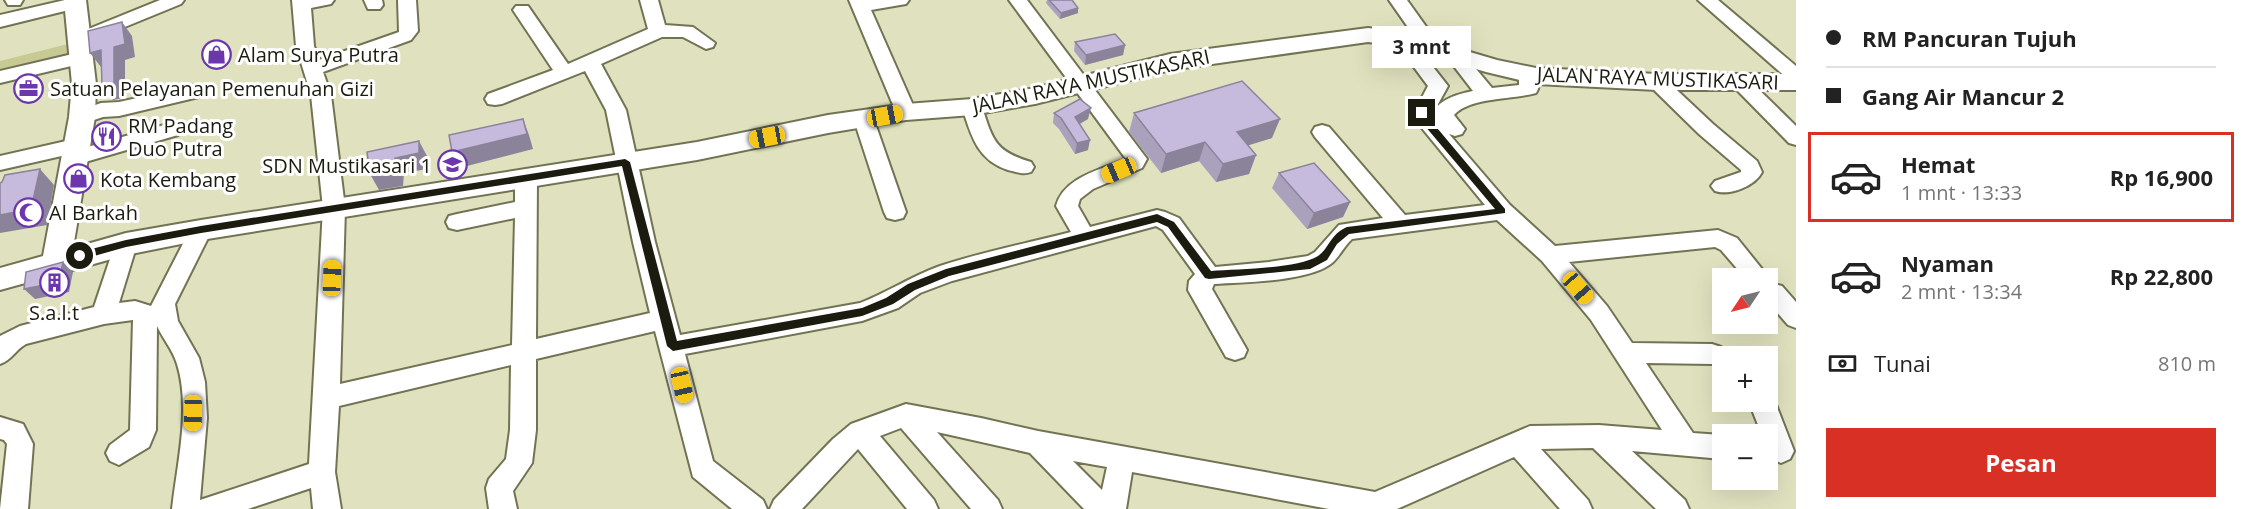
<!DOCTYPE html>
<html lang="id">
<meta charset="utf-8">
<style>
body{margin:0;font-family:"Open Sans",sans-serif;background:#f6f6f6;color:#222;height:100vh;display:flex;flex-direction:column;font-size:22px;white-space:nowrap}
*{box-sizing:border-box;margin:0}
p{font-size:20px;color:#767676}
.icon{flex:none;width:33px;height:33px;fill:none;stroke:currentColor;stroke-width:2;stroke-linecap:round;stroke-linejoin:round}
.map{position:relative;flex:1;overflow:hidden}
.sheet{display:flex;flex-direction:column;background:#fff;width:450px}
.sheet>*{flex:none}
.guide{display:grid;align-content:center;height:132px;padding:0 30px;background:#fff}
.needle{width:39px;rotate:235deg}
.buttons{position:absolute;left:1712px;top:268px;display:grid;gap:12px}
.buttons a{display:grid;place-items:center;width:66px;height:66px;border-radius:0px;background:#fff;box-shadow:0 6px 24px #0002;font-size:30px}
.end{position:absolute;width:27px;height:27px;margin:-14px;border:8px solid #1b1c0f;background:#fff;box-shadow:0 0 0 3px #fff}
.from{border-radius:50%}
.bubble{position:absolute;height:42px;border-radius:0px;background:#fff;box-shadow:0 6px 24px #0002;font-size:20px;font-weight:700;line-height:42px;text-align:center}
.car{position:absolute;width:18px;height:36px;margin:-18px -9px;border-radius:8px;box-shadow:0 0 4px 2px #0007;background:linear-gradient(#f5c518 24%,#345 0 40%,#f5c518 0 76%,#345 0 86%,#f5c518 0)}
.guide b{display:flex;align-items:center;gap:21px;height:57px;font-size:22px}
.guide b+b{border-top:2px solid #e0e0e0}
.guide i{width:15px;height:15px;background:#222}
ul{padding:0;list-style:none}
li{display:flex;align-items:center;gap:18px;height:90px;margin:0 12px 9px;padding:0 18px;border:3px solid transparent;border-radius:0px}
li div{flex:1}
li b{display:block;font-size:22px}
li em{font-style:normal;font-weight:700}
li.current{border-color:#d93025}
li>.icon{width:54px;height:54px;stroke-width:1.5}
.pay{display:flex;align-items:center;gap:15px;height:66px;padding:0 30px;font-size:22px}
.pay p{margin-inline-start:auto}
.button{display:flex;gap:12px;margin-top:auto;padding:12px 30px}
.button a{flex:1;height:69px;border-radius:0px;background:#d93025;color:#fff;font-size:24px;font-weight:700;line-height:69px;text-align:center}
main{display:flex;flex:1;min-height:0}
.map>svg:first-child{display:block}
.green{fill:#c8ca93}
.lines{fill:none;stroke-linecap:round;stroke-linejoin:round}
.minor-casing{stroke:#727354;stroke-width:4}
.major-casing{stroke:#727354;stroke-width:4}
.minor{fill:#fff;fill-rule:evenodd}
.major{fill:#fff;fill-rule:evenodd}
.wall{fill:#aaa1bd}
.shaded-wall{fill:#8b839a}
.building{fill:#c6bbdc;stroke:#8b839a;stroke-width:1.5}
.route{fill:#1b1c0f}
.labels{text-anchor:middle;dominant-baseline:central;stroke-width:6;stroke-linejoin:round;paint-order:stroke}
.poi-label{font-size:20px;fill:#1b1c0f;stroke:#fff;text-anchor:start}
.street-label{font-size:20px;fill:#1b1c0f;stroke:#fff}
</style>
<main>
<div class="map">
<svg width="1796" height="509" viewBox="0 0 1796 509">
<rect width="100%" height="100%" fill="#e0e2bf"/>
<path class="green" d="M72,43L75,57L0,75V61Z"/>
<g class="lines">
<defs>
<g id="minor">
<path d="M5,0H23L20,5H8Z"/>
<path d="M65,0H82L84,3L81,7L0,27V15Z"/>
<path d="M160,0H184L181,4L93,40H81L78,36L81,32Z"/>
<path d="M292,0H334L331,4L311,8L314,46L319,60L399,32L398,0H416L418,31L411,40L323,72L331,95L345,208L340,384L512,345L515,218L457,230L449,228L446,222L449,216L457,214L515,202V179L519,174L526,171L533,174L537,179L536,339L650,313L633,242L606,110L585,71L502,104L495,105L488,104L485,99L488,94L553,70L513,10L516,6H528L568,64L648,29L640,0H658L665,25L693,27L715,43L713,47L706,49L683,37H662L601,64L626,110L655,242L680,335L860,303C888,292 912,276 940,266C982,252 1028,243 1071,232L1056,206C1064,177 1100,170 1126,159L1009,0H1027L1147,159L1142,168L1093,189L1080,199L1078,206L1090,227L1157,210L1165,212L1179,218L1215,267L1269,262L1308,256L1315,252L1339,225L1383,218L1315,137L1312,132L1315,127L1322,125L1329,127L1405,215L1485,205L1412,116L1428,86L1393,39L1396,35H1408L1448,86L1432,115L1437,120L1434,111C1442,98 1459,94 1473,91L1446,56L1448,52H1462L1492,88L1519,85V75L1522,71L1529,69L1536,71C1540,77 1540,87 1536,93C1512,100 1470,97 1454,115L1465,129L1462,134L1455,136L1449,134L1510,205L1555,246L1718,230L1737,238L1770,279L1767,285V279H1746L1721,250L1715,247L1569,262L1607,306L1632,343L1712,344L1721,347L1724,354L1721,361L1712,364L1646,363L1693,433L1722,435V459L1632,451L1685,500L1689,509H1656L1593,448L1541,449L1588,500L1592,509H1560L1514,457L1397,509H1329L1132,472L1126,509H1084L1030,453L937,432L998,500L1002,509H971L901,428L880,436L934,500L938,509H907L858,449L802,509H770L774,500L833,439L851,424L906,404L981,418L1038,431L1375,492L1530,426L1599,425L1662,430L1591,320L1542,261L1497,220L1352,239C1344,246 1340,256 1332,263C1309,282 1243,282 1214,284L1212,289L1247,350L1244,357L1235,360L1226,357L1188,290L1189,281L1195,274L1163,230L1156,226L952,281L920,293L898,308L862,321L685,354L713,461L763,500L767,509H732L693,477L655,331L536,359V430L532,463L513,491L517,509H489L486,488L489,479L506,459L510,430L511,365L339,406L335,472L341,509H313L311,488L248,509H172C177,463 191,409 177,364C173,350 163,339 157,326L156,430L149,447L119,465L110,461L106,453L110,445L130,430L133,320L104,324L26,344C15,350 12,360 0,364V336L20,326L94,307L115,244L118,238L126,236L134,238L137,244L119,303L135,301L151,306L193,224L201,222L209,224L212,230L175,304L178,321L199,358L205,382L207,418L200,500L309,464L323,208L311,95L296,46ZM1073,461L1107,467L1102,490Z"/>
<path d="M364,0H382L383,5L380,9H368Z"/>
<path d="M849,0H909L906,4L871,10L916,112L913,117L906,119L899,117L896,112Z"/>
<path d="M1389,0H1407L1442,49L1440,53H1426Z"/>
<path d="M1698,0H1718L1796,66V82L1789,80Z"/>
<path d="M81,52L88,54L90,58L88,62L0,83V71Z"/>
<path d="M1657,76L1664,78L1713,124L1757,161L1762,172C1755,186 1730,196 1715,191L1711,186L1715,181L1741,172V170L1699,134L1650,86L1647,82L1650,78Z"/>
<path d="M1742,78L1749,80L1796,126V145L1789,143L1735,88L1732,84L1735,80Z"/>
<path d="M196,85L203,86L206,91L203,96L119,116L103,117L82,124L75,122L72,117L75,112L101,103L119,102Z"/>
<path d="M972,100L979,102L982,107C993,141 995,151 1031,162L1034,167L1031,172C1023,175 1017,172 1008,170C977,160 971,135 962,107L965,102Z"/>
<path d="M864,113L871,115L874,120L906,212L903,218L895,220L887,218L884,212L854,120L857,115Z"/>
<path d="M171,123L178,125L181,130L178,135L75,165L68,163L65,158L66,155L0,170V156L75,139L82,141L84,148Z"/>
<path d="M1774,284L1782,286L1796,302V328L1788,325L1767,301V286Z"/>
<path d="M1767,393L1771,394L1775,402L1794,451L1790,459L1781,463L1772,459L1767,449V435H1762L1749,402H1767Z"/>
<path d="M0,417L23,424L33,444L28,509H0L7,444L4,440L0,439Z"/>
</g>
<path id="major" d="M64,0H86L96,84L95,117L73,248L126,233L201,220L697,142L828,115L906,104L972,99L1035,88L1170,54L1368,28L1402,32L1497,60L1536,68L1657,74H1796V90H1657L1536,84L1486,72L1400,46L1368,42L1170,70L1035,104L972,115L906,120L828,133L697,160L201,240L126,255L0,290V268L43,256L69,117L72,84Z"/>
</defs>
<use href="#minor" class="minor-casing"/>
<use href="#major" class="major-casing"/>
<use href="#minor" class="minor"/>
<use href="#major" class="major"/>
</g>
<g class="wall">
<path d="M1047,0H1072L1078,13L1060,19L1046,3Z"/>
<path d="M1075,42L1125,45L1123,55L1085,65L1074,51Z"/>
<path d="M1054,113L1088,119L1080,124L1088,150L1075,154L1059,129L1053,123Z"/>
<path d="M1134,113L1272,138L1248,145L1256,155L1249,174L1216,182L1199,161L1161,173L1129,132Z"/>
<path d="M1279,173L1350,202L1343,217L1307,229L1272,188Z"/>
</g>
<g class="shaded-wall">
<path d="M1078,8V13L1060,19L1061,13Z"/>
<path d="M122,22L132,36L135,57L125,60V98L113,100L102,86Z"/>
<path d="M1125,45L1123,55L1085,65L1086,55Z"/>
<path d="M101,50V67L90,53Z"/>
<path d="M1091,108L1088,119L1073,127L1075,117Z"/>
<path d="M523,119L529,135L533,149L459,168L452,152Z"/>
<path d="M1280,119L1272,138L1230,151L1237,132Z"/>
<path d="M1090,140L1088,150L1075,154L1077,143Z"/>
<path d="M419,141L427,156V169L404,173L403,186L379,190L370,174Z"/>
<path d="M1205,142L1199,161L1161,173L1166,154Z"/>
<path d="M1256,155L1249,174L1216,182L1223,164Z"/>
<path d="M40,169L54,185L47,225L0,233V215Z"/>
<path d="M1350,202L1343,217L1307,229L1314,213Z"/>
<path d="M63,262L73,272L69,292L35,299L24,289Z"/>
</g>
<g class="building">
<path d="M1049,0H1072L1078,8L1061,13Z"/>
<path d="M122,22L125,44L114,47V84L102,86L101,50L90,53L88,31Z"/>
<path d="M1115,34L1125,45L1086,55L1075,42Z"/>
<path d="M1242,81L1280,119L1237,132L1256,155L1223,164L1205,142L1166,154L1134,113Z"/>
<path d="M1080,99L1091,108L1075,117L1090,140L1077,143L1061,118L1054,113Z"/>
<path d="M523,119L527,134L452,152L449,135Z"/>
<path d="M419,141V153L395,158V171L370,174L367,152Z"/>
<path d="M1314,163L1350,202L1314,213L1279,173Z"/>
<path d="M40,169L31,209L0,215V183L2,182L5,175Z"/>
<path d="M63,262L59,282L24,289L26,272Z"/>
</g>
<path class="route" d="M1422,110L1505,209V213L1349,234L1337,244L1327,260L1310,269L1209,279L1205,278L1168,227L1157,222L949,276L915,290L893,304L862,316L673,351L667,346L622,166L201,233L126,247L80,260L75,256L80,252L126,240L201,226L625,159L630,162L677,341L862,308L886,298L908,284L946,269L1157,214L1174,222L1211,271C1238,269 1297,269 1318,256C1329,249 1330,234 1347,227L1495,209L1425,126L1417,113Z"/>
<defs>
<symbol id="shop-ring" viewBox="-11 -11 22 22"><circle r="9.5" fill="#fff" stroke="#6c36ad" stroke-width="1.5"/><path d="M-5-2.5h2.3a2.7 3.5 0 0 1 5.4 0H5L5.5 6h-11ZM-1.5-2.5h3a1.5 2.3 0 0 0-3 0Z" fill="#6c36ad"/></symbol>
<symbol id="office-ring" viewBox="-11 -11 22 22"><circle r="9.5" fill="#fff" stroke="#6c36ad" stroke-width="1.5"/><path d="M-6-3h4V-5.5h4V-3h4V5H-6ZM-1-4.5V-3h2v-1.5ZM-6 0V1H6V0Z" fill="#6c36ad"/></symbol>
<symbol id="restaurant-ring" viewBox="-11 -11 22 22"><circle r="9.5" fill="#fff" stroke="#6c36ad" stroke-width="1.5"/><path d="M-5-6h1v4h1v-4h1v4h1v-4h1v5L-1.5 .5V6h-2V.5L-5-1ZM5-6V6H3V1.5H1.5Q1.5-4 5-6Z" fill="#6c36ad"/></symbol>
<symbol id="school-ring" viewBox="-11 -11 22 22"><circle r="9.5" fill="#fff" stroke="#6c36ad" stroke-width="1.5"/><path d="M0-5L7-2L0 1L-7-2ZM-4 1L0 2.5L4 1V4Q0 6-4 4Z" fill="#6c36ad"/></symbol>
<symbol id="mosque-ring" viewBox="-11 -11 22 22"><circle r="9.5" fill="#fff" stroke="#6c36ad" stroke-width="1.5"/><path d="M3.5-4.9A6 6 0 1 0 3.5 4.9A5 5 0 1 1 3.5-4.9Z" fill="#6c36ad"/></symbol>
<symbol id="building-ring" viewBox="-11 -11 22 22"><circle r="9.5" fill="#fff" stroke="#6c36ad" stroke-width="1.5"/><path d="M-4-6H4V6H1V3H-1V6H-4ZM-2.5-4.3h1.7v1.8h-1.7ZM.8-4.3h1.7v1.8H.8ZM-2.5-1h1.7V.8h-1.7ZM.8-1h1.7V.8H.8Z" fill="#6c36ad"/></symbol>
</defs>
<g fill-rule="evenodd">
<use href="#shop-ring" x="200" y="38" width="33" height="33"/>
<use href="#office-ring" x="12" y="72" width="33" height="33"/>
<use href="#restaurant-ring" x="90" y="120" width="33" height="33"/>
<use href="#school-ring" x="436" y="148" width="33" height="33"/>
<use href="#shop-ring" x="62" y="162" width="33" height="33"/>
<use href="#mosque-ring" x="12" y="196" width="33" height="33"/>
<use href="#building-ring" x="38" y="266" width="33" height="33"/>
</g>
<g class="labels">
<g class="poi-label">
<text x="238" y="54">Alam Surya Putra</text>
<text x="50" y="88">Satuan Pelayanan Pemenuhan Gizi</text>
<text x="128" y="125">RM Padang<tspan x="128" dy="23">Duo Putra</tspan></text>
<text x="432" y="165" text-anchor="end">SDN Mustikasari 1</text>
<text x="100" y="179">Kota Kembang</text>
<text x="49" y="212">Al Barkah</text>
<text x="54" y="312" text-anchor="middle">S.a.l.t</text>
</g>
<g class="street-label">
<text transform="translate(1658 78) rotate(2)">JALAN RAYA MUSTIKASARI</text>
<text transform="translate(1091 81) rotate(-12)">JALAN RAYA MUSTIKASARI</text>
</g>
</g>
</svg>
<div class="buttons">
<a><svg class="needle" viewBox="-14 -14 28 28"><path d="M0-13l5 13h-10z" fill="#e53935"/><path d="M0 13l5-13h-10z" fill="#767676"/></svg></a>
<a>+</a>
<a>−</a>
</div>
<i class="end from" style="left:80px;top:256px"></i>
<i class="end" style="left:1422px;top:113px"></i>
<div class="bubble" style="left:1372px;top:26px;width:99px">3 mnt</div>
<i class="car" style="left:885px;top:116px;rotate:79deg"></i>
<i class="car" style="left:767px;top:137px;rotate:259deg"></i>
<i class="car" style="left:1119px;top:170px;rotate:247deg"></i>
<i class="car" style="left:332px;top:278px;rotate:2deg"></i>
<i class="car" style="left:1578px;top:288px;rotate:139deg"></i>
<i class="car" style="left:682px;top:385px;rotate:167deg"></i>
<i class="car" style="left:193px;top:413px;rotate:181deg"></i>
</div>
<section class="sheet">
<div class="guide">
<b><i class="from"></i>RM Pancuran Tujuh</b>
<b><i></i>Gang Air Mancur 2</b>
</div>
<ul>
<li class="current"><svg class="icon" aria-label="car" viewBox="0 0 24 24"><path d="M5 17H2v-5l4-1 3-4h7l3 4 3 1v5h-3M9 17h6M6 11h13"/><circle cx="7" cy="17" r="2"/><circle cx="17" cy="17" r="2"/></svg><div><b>Hemat</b><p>1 mnt · 13:33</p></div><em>Rp 16,900</em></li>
<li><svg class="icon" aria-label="car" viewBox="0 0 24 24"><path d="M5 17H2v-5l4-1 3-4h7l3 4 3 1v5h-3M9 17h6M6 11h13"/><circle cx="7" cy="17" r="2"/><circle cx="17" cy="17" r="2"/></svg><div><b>Nyaman</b><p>2 mnt · 13:34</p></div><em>Rp 22,800</em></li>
</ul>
<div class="pay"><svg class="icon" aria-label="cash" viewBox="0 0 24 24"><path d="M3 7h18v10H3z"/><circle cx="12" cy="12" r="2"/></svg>Tunai<p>810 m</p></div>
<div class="button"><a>Pesan</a></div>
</section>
</main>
